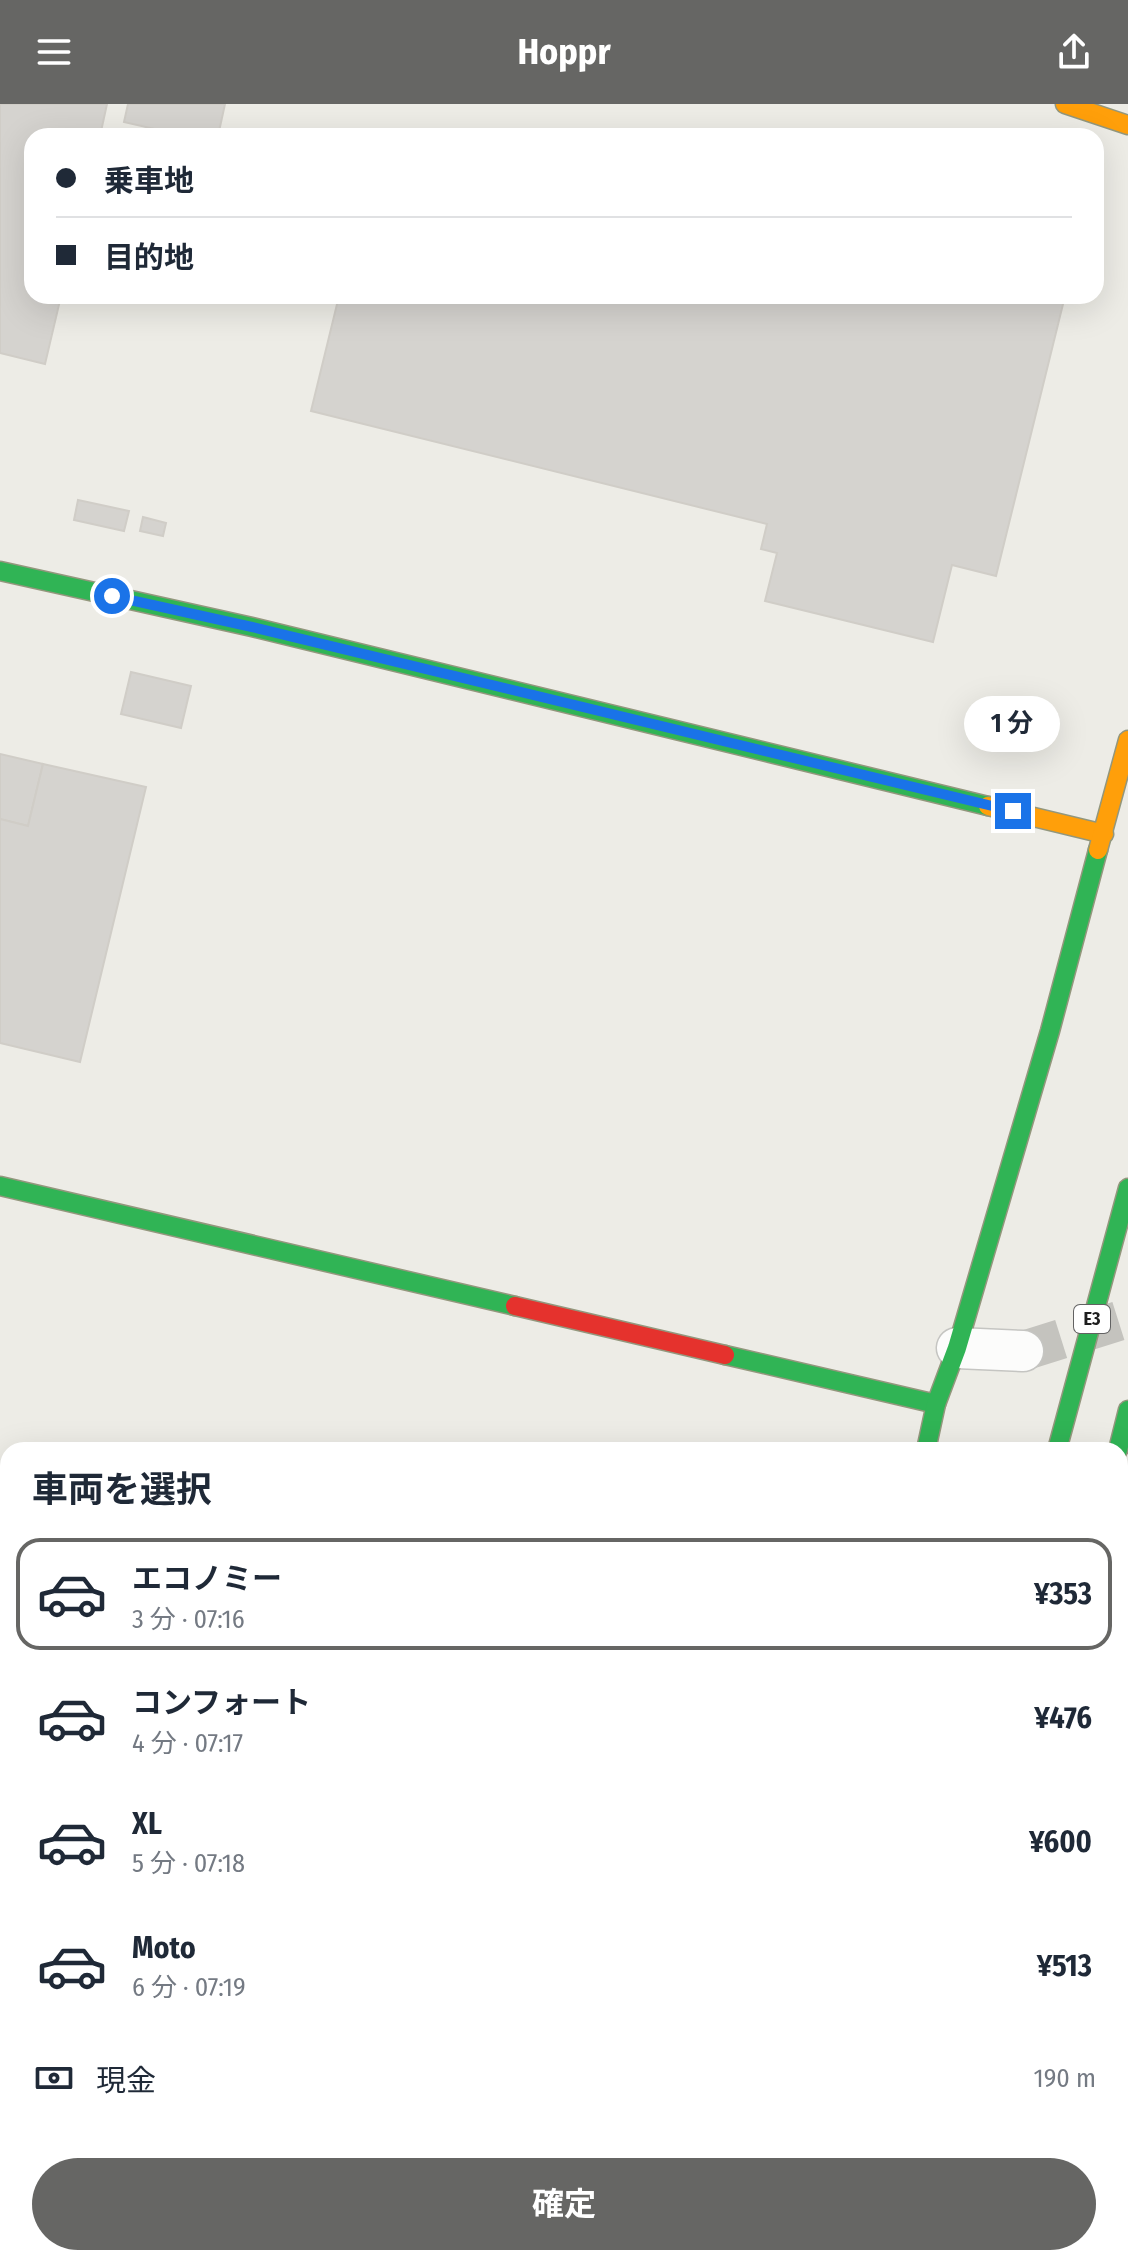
<!DOCTYPE html>
<html lang="ja">
<meta charset="utf-8">
<style>
body{margin:0;font-family:"Fira Sans Condensed","Noto Sans JP",sans-serif;background:#f6f6f7;color:#1f2937;height:100vh;display:flex;flex-direction:column;font-size:30px;white-space:nowrap}
*{box-sizing:border-box;margin:0}
p{font-size:26px;color:#747a83}
.icon{flex:none;width:44px;height:44px;fill:none;stroke:currentColor;stroke-width:2;stroke-linecap:round;stroke-linejoin:round}
.map{position:relative;flex:1;overflow:hidden}
.panel{position:absolute;left:0px;top:1338px;width:1128px;height:824px;display:flex;flex-direction:column;background:#fff;border-radius:24px 24px 0 0;box-shadow:0 8px 32px #0002}
.panel>*{flex:none}
.guide{position:absolute;left:24px;top:24px;width:1080px;height:176px;border-radius:24px;box-shadow:0 8px 32px #0002;display:grid;align-content:center;height:176px;padding:0 32px;background:#fff}
.end{position:absolute;width:36px;height:36px;margin:-18px;border:10px solid #1a73e8;background:#fff;box-shadow:0 0 0 4px #fff}
.from{border-radius:50%}
.bubble{position:absolute;height:56px;border-radius:28px;background:#fff;box-shadow:0 8px 32px #0002;font-size:26px;font-weight:700;line-height:56px;text-align:center}
.guide b{display:flex;align-items:center;gap:28px;height:76px;font-size:30px}
.guide b+b{border-top:2px solid #e0e1e3}
.guide i{width:20px;height:20px;background:#1f2937}
ul{padding:0;list-style:none}
li{display:flex;align-items:center;gap:24px;height:112px;margin:0 16px 12px;padding:0 16px;border:4px solid transparent;border-radius:24px}
li div{flex:1}
li b{display:block;font-size:30px}
li em{font-style:normal;font-weight:700}
li.on{border-color:#666664}
li>.icon{width:72px;height:72px;stroke-width:1.5}
h2{padding:0 32px;font-size:36px;line-height:96px}
.pay{display:flex;align-items:center;gap:20px;height:88px;padding:0 32px;font-size:30px}
.pay p{margin-inline-start:auto}
.primary-button{display:flex;gap:16px;margin-top:auto;padding:16px 32px}
.primary-button a{flex:1;height:92px;border-radius:48px;background:#666664;color:#fff;font-size:32px;font-weight:700;line-height:92px;text-align:center}
header{display:flex;justify-content:space-between;align-items:center;height:104px;padding:0 32px;background:#666664;color:#fff;font-size:36px;font-weight:700}
.map>svg:first-child{display:block}
.forest{fill:#c3deb9}
.lines{fill:none;stroke-linecap:round;stroke-linejoin:round}
.stream{stroke:#b6d6e2;stroke-width:10}
.building{fill:#d5d3cf;stroke:#d0cdc7;stroke-width:2}
.street-tunnel{stroke:#c4c3be;stroke-width:40;stroke-dasharray:40 20;stroke-linecap:butt}
.lane-casing{stroke:#c5c5c2;stroke-width:23}
.street-casing{stroke:#c5c5c2;stroke-width:43}
.fast-casing{stroke:#93977d;stroke-width:21}
.slow-casing{stroke:#93977d;stroke-width:21}
.jam-casing{stroke:#93977d;stroke-width:21}
.lane{stroke:#fcfcfb;stroke-width:20}
.street{stroke:#fcfcfb;stroke-width:40}
.fast{stroke:#30b455;stroke-width:18}
.slow{stroke:#ff9f0a;stroke-width:18}
.jam{stroke:#e5322d;stroke-width:18}
.route{stroke:#1a73e8;stroke-width:10}
.labels{text-anchor:middle;dominant-baseline:central;stroke-width:6;stroke-linejoin:round;paint-order:stroke}
.shield{fill:#fff;stroke:#626262;stroke-width:2}
.shield-label{font-size:18px;font-weight:bold;fill:#1e1e1e}
</style>
<header><svg class="icon" aria-label="menu" viewBox="0 0 24 24"><path d="M4 6h16M4 12h16M4 18h16"/></svg>Hoppr<svg class="icon" aria-label="share" viewBox="0 0 24 24"><path d="M12 15V3M7 8l5-5 5 5M5 13v7h14v-7"/></svg></header>
<div class="map">
<svg width="1128" height="2162" viewBox="0 0 1128 2162">
<rect width="100%" height="100%" fill="#edece6"/>
<path class="forest" d="M1128,1666V2142L1120,2132V1699Z"/>
<g class="lines">
<g class="stream">
<path d="M0,2124L8,2126"/>
<path d="M141,2154L176,2162"/>
</g>
</g>
<g class="building">
<path d="M0,0H107L100,32H32V192H61L45,260L0,249Z"/>
<path d="M128,0H225L218,32H185L124,18Z"/>
<path d="M339,192H1065L996,472L952,461L933,538L765,497L777,449L761,445L767,420L311,307Z"/>
<path d="M78,396L129,407L124,427L74,416Z"/>
<path d="M143,413L166,419L163,432L140,427Z"/>
<path d="M131,568L191,582L181,624L121,610Z"/>
<path d="M0,650L43,660L28,722L0,715Z"/>
<path d="M43,660L146,683L80,958L0,939V715L28,722Z"/>
</g>
<g class="lines">
<path class="street-tunnel" d="M1023,1247L1128,1214"/>
<defs>
<g id="lane">
<path d="M1120,1604L1128,1569"/>
<path d="M1041,2154V2162"/>
</g>
<g id="street">
<path d="M957,1244L1023,1247"/>
<path d="M0,1637L8,1639"/>
</g>
<g id="fast">
<path d="M0,467L252,523L988,702"/>
<path d="M0,1082L515,1202"/>
<path d="M725,1251L936,1300"/>
<path d="M926,1346L936,1300L957,1244L1050,927L1098,746"/>
<path d="M1057,1346L1128,1084"/>
<path d="M1118,1346L1128,1306"/>
<path d="M893,2162L895,2154"/>
<path d="M948,2162L949,2154"/>
</g>
<g id="slow">
<path d="M1065,0L1128,21"/>
<path d="M988,702L1104,730"/>
<path d="M1098,746L1128,636"/>
</g>
<g id="jam">
<path d="M515,1202L725,1251"/>
<path d="M769,2154L770,2162"/>
</g>
</defs>
<use href="#lane" class="lane-casing"/>
<use href="#street" class="street-casing"/>
<use href="#fast" class="fast-casing"/>
<use href="#slow" class="slow-casing"/>
<use href="#jam" class="jam-casing"/>
<use href="#lane" class="lane"/>
<use href="#street" class="street"/>
<use href="#fast" class="fast"/>
<use href="#slow" class="slow"/>
<use href="#jam" class="jam"/>
</g>
<g class="lines">
<path class="route" d="M112,492L252,523L1013,707"/>
</g>
<g class="labels">
<rect class="shield" x="1074" y="1201" width="36" height="28" rx="6"/>
<g class="shield-label">
<text x="1092" y="1215">E3</text>
</g>
</g>
</svg>
<i class="end from" style="left:112px;top:492px"></i>
<i class="end" style="left:1013px;top:707px"></i>
<div class="bubble" style="left:964px;top:592px;width:96px">1 分</div>
<div class="guide">
<b><i class="from"></i>乗車地</b>
<b><i></i>目的地</b>
</div>
<section class="panel">
<h2>車両を選択</h2>
<ul>
<li class="on"><svg class="icon" aria-label="car" viewBox="0 0 24 24"><path d="M5 17H2v-5l4-1 3-4h7l3 4 3 1v5h-3M9 17h6M6 11h13"/><circle cx="7" cy="17" r="2"/><circle cx="17" cy="17" r="2"/></svg><div><b>エコノミー</b><p>3 分 · 07:16</p></div><em>¥353</em></li>
<li><svg class="icon" aria-label="car" viewBox="0 0 24 24"><path d="M5 17H2v-5l4-1 3-4h7l3 4 3 1v5h-3M9 17h6M6 11h13"/><circle cx="7" cy="17" r="2"/><circle cx="17" cy="17" r="2"/></svg><div><b>コンフォート</b><p>4 分 · 07:17</p></div><em>¥476</em></li>
<li><svg class="icon" aria-label="car" viewBox="0 0 24 24"><path d="M5 17H2v-5l4-1 3-4h7l3 4 3 1v5h-3M9 17h6M6 11h13"/><circle cx="7" cy="17" r="2"/><circle cx="17" cy="17" r="2"/></svg><div><b>XL</b><p>5 分 · 07:18</p></div><em>¥600</em></li>
<li><svg class="icon" aria-label="car" viewBox="0 0 24 24"><path d="M5 17H2v-5l4-1 3-4h7l3 4 3 1v5h-3M9 17h6M6 11h13"/><circle cx="7" cy="17" r="2"/><circle cx="17" cy="17" r="2"/></svg><div><b>Moto</b><p>6 分 · 07:19</p></div><em>¥513</em></li>
</ul>
<div class="pay"><svg class="icon" aria-label="cash" viewBox="0 0 24 24"><path d="M3 7h18v10H3z"/><circle cx="12" cy="12" r="2"/></svg>現金<p>190 m</p></div>
<div class="primary-button"><a>確定</a></div>
</section>
</div>
